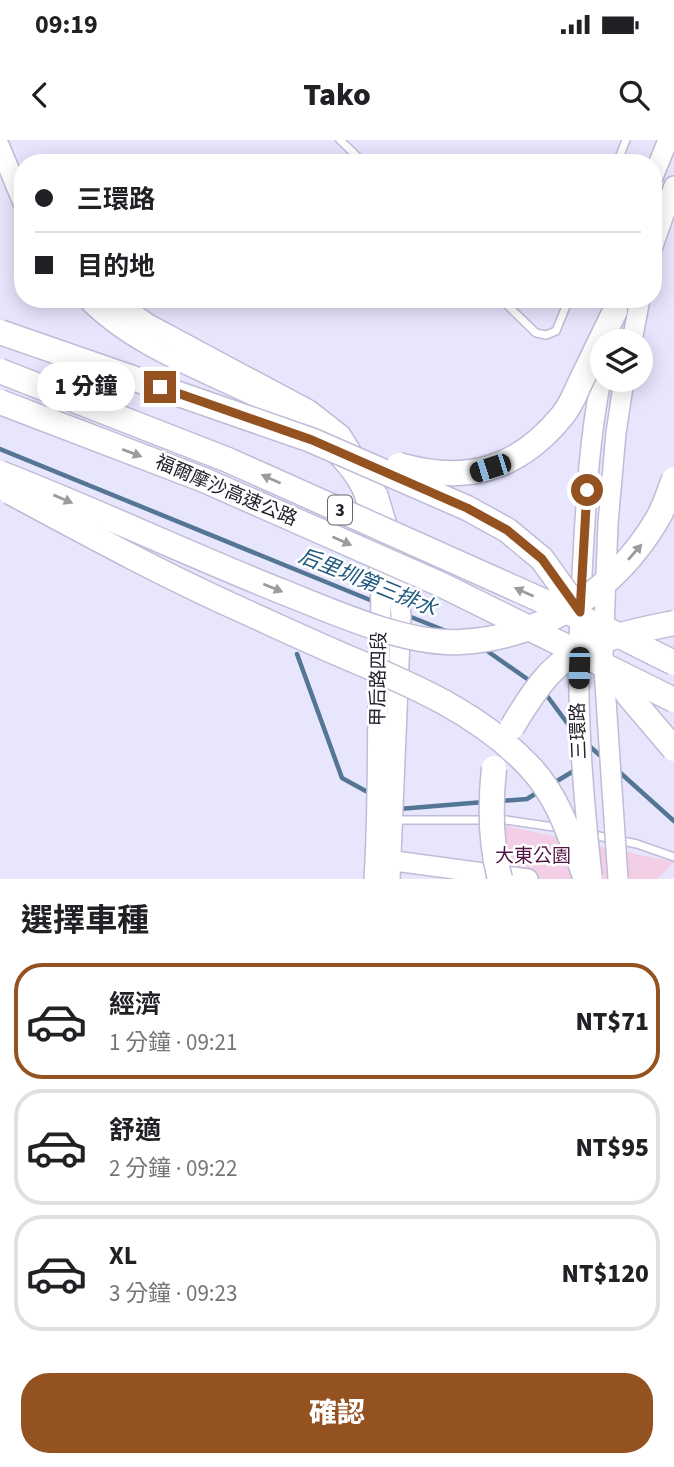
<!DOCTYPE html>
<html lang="zh-TW">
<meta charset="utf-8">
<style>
body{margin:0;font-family:"Source Sans 3","Noto Sans TC",sans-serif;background:#f2f2f2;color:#202124;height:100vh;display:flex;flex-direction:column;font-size:26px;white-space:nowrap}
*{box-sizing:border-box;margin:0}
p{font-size:23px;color:#757577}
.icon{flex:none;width:38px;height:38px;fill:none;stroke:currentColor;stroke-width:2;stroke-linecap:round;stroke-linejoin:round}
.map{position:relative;height:739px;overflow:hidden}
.panel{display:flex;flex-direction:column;background:#fff;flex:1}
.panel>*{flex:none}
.banner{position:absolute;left:14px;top:14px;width:648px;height:154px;border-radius:28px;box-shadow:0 4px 18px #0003;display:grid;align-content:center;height:154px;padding:0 21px;background:#fff}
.fabs{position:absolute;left:590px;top:189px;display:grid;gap:14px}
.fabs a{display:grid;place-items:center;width:63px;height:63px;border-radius:50%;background:#fff;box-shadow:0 4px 18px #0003;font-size:35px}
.end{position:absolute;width:32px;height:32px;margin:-16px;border:9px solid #955221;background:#fff;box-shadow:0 0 0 4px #fff}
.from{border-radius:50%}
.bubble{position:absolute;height:49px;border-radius:24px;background:#fff;box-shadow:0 4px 18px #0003;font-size:23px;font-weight:800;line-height:49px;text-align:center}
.car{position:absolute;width:21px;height:42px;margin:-21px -10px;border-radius:9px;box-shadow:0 0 5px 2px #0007;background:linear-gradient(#222 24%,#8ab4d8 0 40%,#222 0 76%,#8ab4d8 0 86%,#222 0)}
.banner b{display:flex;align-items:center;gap:24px;height:66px;font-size:26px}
.banner b+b{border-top:2px solid #e0e0e0}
.banner i{width:18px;height:18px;background:#202124}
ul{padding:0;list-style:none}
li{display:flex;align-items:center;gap:21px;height:116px;margin:0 14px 10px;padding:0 7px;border:4px solid #e0e0e0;border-radius:28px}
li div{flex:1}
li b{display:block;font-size:26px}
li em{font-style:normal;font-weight:800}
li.on{border-color:#955221}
li>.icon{width:63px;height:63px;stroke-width:1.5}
h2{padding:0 21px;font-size:32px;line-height:84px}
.cta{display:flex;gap:14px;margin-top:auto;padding:14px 21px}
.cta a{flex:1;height:80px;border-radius:28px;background:#955221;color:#fff;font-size:28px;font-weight:800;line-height:80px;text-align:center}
.status{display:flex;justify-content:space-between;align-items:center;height:49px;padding:0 35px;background:#fff;direction:ltr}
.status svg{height:19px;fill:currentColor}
header{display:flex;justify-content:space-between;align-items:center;height:91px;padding:0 21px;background:#fff;font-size:32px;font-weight:800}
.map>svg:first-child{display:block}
.green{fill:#f2cfe6}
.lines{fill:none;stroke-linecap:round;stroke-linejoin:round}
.stream{stroke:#537694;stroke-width:4.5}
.lane-casing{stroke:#bebcd7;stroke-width:10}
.secondary-casing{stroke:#bebcd7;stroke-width:22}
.lane{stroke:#fff;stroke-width:7}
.secondary{stroke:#fff;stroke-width:19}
.secondary-bridge-casing{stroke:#bebcd7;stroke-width:22;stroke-linecap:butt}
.highway-bridge-casing{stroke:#bebcd7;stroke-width:27;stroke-linecap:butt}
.secondary-bridge{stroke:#fff;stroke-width:19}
.highway-bridge{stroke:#fff;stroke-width:24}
.oneway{fill:#9c9ba0}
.route{stroke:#955221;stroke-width:9}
.labels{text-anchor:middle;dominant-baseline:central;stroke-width:5;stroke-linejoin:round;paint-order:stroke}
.shield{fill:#fff;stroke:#65646b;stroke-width:2}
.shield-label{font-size:18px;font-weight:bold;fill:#23212c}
.street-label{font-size:19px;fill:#23212c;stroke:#fff}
.park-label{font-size:19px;fill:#531644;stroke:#fff}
.water-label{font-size:21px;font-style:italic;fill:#1c587d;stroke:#fff}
</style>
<div class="status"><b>09:19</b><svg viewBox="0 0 49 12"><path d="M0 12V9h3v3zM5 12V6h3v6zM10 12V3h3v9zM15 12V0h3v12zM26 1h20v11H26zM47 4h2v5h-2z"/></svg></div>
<header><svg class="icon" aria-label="back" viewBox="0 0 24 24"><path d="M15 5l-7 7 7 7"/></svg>Tako<svg class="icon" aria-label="search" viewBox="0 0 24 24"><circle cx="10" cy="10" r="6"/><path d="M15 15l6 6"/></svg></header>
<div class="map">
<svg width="674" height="739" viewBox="0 0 674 739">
<rect width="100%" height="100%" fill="#e8e6fd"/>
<path class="green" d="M498,684L674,722L658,739H512Z"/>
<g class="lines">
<g class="stream">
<path d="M0,309L375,462"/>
<path d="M406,475L446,491"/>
<path d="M483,508L533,543"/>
<path d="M297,514L342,638L373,655"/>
<path d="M545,553L573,591"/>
<path d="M587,604L604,619"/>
<path d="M616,629L674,681"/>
<path d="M552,644L577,629"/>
<path d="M500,661L527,659L538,652"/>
<path d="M399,669L484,662"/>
</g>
<defs>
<g id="lane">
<path d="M340,0L364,23"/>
<path d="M617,23L626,0"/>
<path d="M501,159L536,193L546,195L556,191L569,159"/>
<path d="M394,680H506L560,688"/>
<path d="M589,694L637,704L674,717"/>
</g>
<g id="secondary">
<path d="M0,7L23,63"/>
<path d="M653,37L668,0"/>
<path d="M653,106L674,46"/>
<path d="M87,159C140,214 224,237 289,274C313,288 354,327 364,354C388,420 380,496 378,564C377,622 378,681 374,739"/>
<path d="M112,159L150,185L309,270L341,295L378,355L393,405L401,475L390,739"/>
<path d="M632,201L640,159"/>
<path d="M580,470C585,391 586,312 602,235"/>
<path d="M380,719L528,739"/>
</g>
</defs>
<use href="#lane" class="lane-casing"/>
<use href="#secondary" class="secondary-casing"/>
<use href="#lane" class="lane"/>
<use href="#secondary" class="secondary"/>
<defs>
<g id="secondary-bridge">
<path d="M580,472C576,563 582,646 592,736"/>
<path d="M618,739L603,515L608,383L616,293L624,240"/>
</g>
<g id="highway-bridge">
<path d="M0,192L311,300L467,368L507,390L542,419L580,472"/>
<path d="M0,231L228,320L608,490L674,523"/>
<path d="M0,262L204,340L442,445L674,560"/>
<path d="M399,325C465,344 517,331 562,276C571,266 576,251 582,239C593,216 604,194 615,171"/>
<path d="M0,333C95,370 188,414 283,452C334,472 405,505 461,502C545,497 616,450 658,378C665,366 669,352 674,339"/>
<path d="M10,352C88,394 165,436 246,472C279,487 311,502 344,516C410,544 478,572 529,626C559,657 571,699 586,739"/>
<path d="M613,531L629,556L674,609"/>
<path d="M512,587C523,569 535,549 550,533C582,500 630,492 674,483"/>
<path d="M494,628C490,666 490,702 500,739"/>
</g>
</defs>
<use href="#secondary-bridge" class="secondary-bridge-casing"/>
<use href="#highway-bridge" class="highway-bridge-casing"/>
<use href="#secondary-bridge" class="secondary-bridge"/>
<use href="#highway-bridge" class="highway-bridge"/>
</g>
<defs><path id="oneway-solid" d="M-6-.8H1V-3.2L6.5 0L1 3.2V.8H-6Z" transform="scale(1.75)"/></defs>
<g class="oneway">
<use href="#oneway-solid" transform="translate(132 313) rotate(21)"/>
<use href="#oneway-solid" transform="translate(271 339) rotate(-156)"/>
<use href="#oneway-solid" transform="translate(63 359) rotate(23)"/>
<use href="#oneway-solid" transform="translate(342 401) rotate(24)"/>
<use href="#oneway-solid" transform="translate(635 412) rotate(-49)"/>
<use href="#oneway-solid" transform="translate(273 448) rotate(22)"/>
<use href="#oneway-solid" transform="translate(524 452) rotate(-156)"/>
</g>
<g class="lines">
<path class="route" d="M160,247L312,300L467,368L507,390L542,419L580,472L587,350"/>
</g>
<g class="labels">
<rect class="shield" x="328" y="355.5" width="24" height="29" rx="5"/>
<g class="shield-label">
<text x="340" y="370">3</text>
</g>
<g class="street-label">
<text transform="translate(226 351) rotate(23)">福爾摩沙高速公路</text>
<text transform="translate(379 539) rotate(-89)">甲后路四段</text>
<text transform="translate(579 591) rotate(-92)">三環路</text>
</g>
<g class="park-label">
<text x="533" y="716">大東公園</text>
</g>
<g class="water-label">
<text transform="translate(368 442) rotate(22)">后里圳第三排水</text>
</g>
</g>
</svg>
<div class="fabs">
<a><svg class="icon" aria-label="layers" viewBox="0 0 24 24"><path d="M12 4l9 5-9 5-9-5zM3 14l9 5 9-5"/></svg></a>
</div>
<i class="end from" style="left:587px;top:350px"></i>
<i class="end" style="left:160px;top:247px"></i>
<div class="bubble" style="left:37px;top:222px;width:98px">1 分鐘</div>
<i class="car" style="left:490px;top:328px;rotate:252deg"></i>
<i class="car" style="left:579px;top:528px;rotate:182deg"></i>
<div class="banner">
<b><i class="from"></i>三環路</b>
<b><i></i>目的地</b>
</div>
</div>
<section class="panel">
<h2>選擇車種</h2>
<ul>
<li class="on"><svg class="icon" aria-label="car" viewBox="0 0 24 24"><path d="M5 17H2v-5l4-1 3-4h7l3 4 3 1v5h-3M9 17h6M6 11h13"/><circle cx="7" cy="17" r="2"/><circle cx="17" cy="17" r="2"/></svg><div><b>經濟</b><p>1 分鐘 · 09:21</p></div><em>NT$71</em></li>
<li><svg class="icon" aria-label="car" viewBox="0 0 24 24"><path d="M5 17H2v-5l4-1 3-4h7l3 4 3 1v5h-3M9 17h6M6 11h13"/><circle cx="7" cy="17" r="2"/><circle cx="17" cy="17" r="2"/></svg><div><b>舒適</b><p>2 分鐘 · 09:22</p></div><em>NT$95</em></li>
<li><svg class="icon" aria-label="car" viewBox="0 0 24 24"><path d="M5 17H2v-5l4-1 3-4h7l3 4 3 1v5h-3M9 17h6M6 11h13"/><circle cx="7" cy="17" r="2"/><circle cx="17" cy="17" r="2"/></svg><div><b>XL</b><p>3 分鐘 · 09:23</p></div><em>NT$120</em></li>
</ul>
<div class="cta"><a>確認</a></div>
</section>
